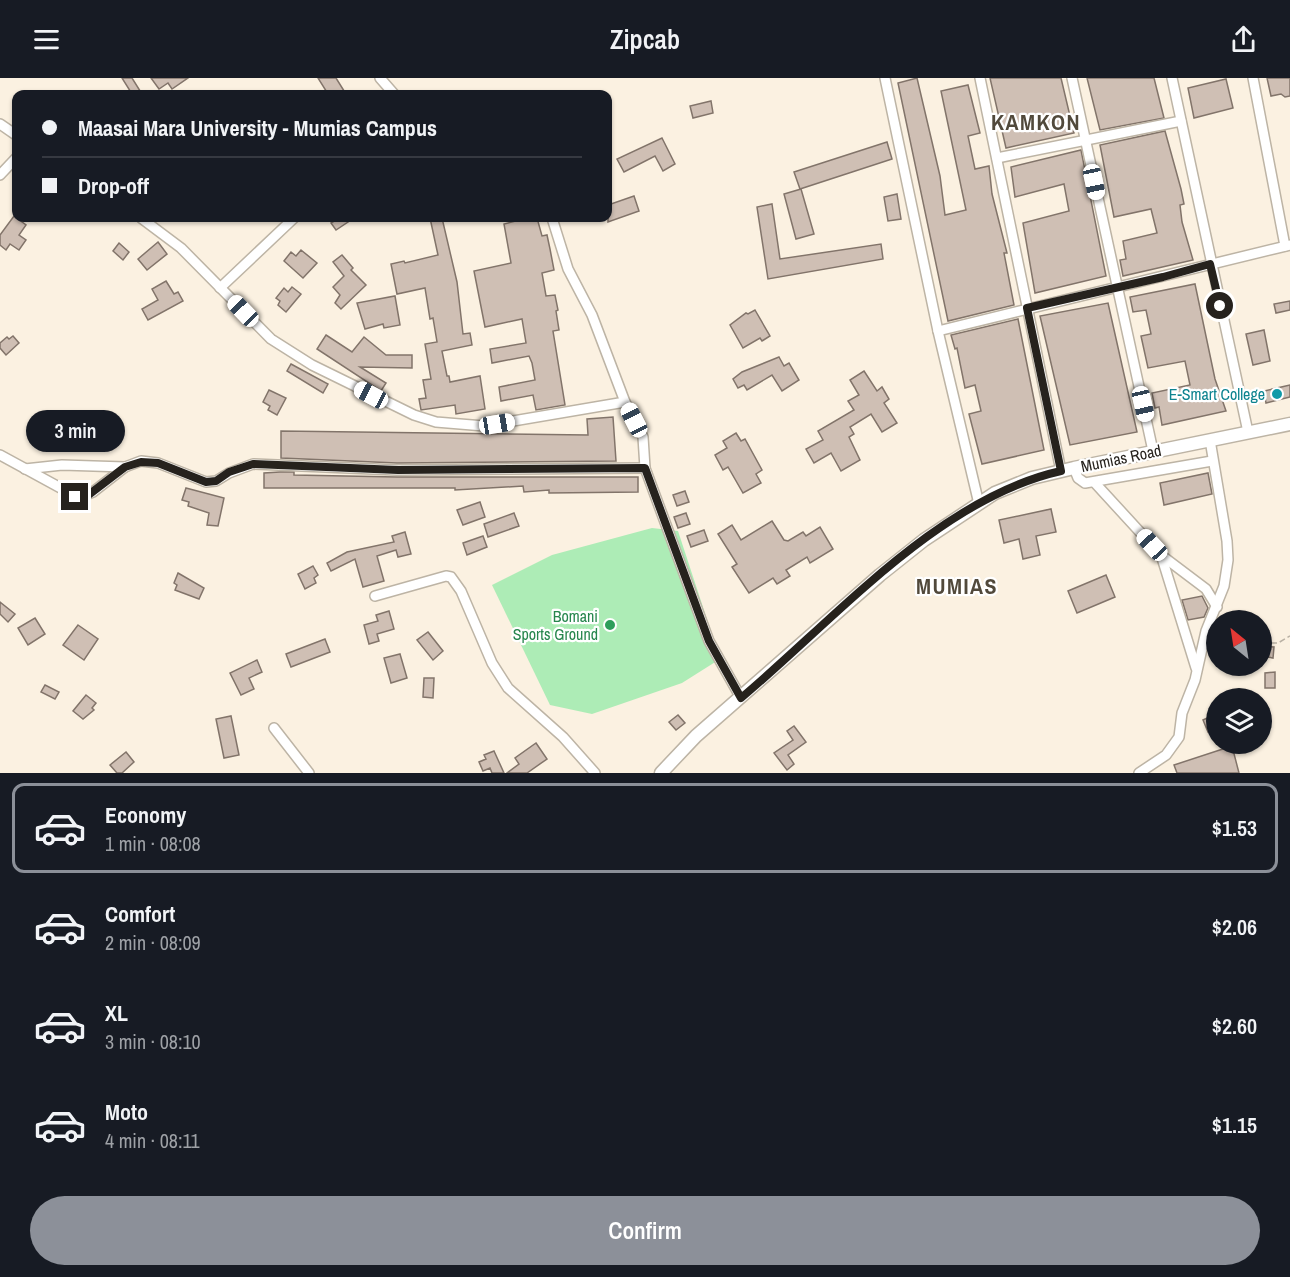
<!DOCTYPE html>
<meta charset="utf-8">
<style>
body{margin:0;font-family:"Archivo Narrow",sans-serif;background:#242831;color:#f1f3f6;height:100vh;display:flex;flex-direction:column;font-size:22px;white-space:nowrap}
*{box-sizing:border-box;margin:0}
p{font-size:20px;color:#9ea1a6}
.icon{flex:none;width:33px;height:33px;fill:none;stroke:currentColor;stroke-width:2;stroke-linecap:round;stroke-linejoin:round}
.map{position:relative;height:695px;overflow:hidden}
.sheet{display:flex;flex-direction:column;background:#171b24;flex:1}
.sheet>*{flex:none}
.banner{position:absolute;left:12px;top:12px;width:600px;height:132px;border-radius:12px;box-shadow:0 2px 4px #0004;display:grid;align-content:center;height:132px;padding:0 30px;background:#171b24}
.needle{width:39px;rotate:330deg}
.tools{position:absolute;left:1206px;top:532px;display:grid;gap:12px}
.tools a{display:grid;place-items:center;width:66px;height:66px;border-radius:50%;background:#171b24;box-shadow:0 2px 4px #0004;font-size:30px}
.end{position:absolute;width:27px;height:27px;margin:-14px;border:8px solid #26221d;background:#fff;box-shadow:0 0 0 3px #fff}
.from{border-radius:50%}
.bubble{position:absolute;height:42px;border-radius:21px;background:#171b24;box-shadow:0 2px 4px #0004;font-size:20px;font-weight:600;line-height:42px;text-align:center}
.car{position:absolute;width:18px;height:36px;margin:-18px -9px;border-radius:8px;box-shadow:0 0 4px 2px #0007;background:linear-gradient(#fff 24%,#345 0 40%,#fff 0 76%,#345 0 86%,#fff 0)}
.banner b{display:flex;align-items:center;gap:21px;height:57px;font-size:22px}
.banner b+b{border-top:2px solid #363941}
.banner i{width:15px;height:15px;background:#f1f3f6}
ul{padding:10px 0 0;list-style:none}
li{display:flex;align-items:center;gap:18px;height:90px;margin:0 12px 9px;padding:0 18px;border:3px solid transparent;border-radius:12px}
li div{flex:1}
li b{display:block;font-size:22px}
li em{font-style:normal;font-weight:600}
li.on{border-color:#8c9099}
li>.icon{width:54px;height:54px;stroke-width:1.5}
.button{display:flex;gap:12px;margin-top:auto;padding:12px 30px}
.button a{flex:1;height:69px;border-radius:36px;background:#8c9099;color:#fff;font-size:24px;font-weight:600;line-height:69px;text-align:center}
header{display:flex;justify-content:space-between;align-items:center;height:78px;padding:0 30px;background:#171b24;font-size:27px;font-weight:600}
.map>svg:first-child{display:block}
.green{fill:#adecb6}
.building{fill:#cfbfb4;stroke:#82746a;stroke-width:1.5}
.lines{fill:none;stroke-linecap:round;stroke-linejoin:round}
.street-casing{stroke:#bdb4a5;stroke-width:12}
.secondary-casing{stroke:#bdb4a5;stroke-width:15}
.path{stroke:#b9b1a4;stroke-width:1.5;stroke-dasharray:6 3;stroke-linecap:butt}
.street{stroke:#fff;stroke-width:9}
.secondary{stroke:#fff;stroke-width:12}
.route{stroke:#26221d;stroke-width:8}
.culture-dot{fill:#0f9aa8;stroke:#fff;stroke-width:2}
.leisure-dot{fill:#2e9e5b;stroke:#fff;stroke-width:2}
.labels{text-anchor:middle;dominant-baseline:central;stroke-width:4.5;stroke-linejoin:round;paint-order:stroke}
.culture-label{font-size:16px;fill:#0d838f;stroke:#fff;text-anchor:end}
.street-label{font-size:16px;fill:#26221d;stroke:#fff}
.leisure-label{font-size:16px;fill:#27864d;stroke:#fff;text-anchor:end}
.district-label{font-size:22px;font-weight:bold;letter-spacing:1.5px;fill:#51493b;stroke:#fff}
</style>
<header><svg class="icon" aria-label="menu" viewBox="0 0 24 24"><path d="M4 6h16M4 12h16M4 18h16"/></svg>Zipcab<svg class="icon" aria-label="share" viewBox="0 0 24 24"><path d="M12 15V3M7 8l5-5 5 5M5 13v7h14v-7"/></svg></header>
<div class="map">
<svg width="1290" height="695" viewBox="0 0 1290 695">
<rect width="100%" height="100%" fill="#fbf1e1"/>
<path class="green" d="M652,450L678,453L720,581L682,605L592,636L550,627L492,507L552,477Z"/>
<g class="building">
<path d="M122,0H132L142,16H132Z"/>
<path d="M151,0H188L172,11L168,5L159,11Z"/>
<path d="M318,0H336L346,16H328Z"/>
<path d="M917,0L940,98L945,137L966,132L941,13L968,7L980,55L968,58L975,91L989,88L992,116L1007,175H1004L1014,227L948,243L898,5Z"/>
<path d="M990,0H1061L1074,55L1006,70Z"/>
<path d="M1087,0H1154L1164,40L1100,52Z"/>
<path d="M1267,0H1290V18L1285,19L1281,16L1271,18Z"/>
<path d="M1226,1L1233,30L1194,40L1188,10Z"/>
<path d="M711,23L713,35L693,40L690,28Z"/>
<path d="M1165,53L1181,111L1184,126L1180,127L1182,144L1193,182L1123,198L1120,182L1126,181L1123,163L1157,155L1151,131L1114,139L1100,67Z"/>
<path d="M662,60L675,86L663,93L655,78L624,94L617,81Z"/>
<path d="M887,64L892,81L800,111L794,94Z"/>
<path d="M1081,72L1106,198L1035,215L1023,145L1069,133L1064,106L1015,119L1011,89Z"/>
<path d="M801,111L814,156L796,161L784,116Z"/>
<path d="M897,116L901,141L888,143L884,119Z"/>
<path d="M634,118L639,133L608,144V127Z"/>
<path d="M772,126L780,181L881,166L883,181L768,201L757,129Z"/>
<path d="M14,138L26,147L19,157L26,162L19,172L10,166L6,172L0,167V157Z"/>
<path d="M339,140H354L336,152L331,145Z"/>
<path d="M430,140H442L457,204L463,256L470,255L472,267L442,273L447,298H449L450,304L480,298L485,331L456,336L455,327L421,332L419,321L426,320L423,302L431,301L425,266L437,264L433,240L430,241L425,210L397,216L391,186L404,183L405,185L438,177Z"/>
<path d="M527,140H537L542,158L547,157L550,171L554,192L542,195L546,218L555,217L558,232L556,233L559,252L553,253L565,327L536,332L533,317L501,323L499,309L535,302L532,285L529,278L492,285L490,271L526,265L522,241L485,249L474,193L511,185L504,146Z"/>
<path d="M158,164L167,176L147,192L138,181Z"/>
<path d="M119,165L129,174L123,182L113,173Z"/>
<path d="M301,172L317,185L303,200L284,183L291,174L296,178Z"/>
<path d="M342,177L353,190L351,192L366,207L341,231L335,225L340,217L333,209L344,198L333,184Z"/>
<path d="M166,203L174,216L178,214L183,223L148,242L142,231L158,222L152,211Z"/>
<path d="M1195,206L1215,301L1226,333L1162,347L1159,329L1155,330L1152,315L1190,307L1185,283L1148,290L1141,258L1151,256L1146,232L1133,234L1130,219Z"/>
<path d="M292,209L301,216L286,234L278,227L280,223L276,220L284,210L288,214Z"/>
<path d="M395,218L400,247L384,250L383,246L365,251L357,225Z"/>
<path d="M1290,223V232L1276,235L1274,226Z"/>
<path d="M1108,225L1137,354L1070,367L1040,238Z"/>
<path d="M755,232L770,258L762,263L760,260L743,270L730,247L746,235L748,236Z"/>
<path d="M1018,241L1044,372L982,386L969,336L981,333L975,307L965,310L957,270L955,271L951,257Z"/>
<path d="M1264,252L1270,283L1253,287L1246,256Z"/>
<path d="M326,257L352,274L364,259L386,277H412V290L360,289L386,305L381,313L317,271Z"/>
<path d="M13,258L19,265L6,277L0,270V265L7,259L9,261Z"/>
<path d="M779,279L784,288L789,285L799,302L782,313L772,297L747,312L744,307L738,310L733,301L742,294Z"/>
<path d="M291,286L328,306L323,315L287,293Z"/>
<path d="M864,293L877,313L882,309L889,321L884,325L897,345L882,354L871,336L850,349L854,356L849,359L860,382L841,393L831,375L814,385L806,371L823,362L818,353L854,332L848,323L859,317L850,302Z"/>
<path d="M1290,307V319L1266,325L1264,313Z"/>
<path d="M269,312L286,320L277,337L268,332L270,328L263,324Z"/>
<path d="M613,339L616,383L397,385L281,380V353L588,357L587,341Z"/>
<path d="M736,355L741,363L745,361L762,392L756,396L761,405L743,415L728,389L723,392L715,377L727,370L723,363Z"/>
<path d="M280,394H294V397L397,399H638V414L549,415V412L524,414L523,408L455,412V410H264V395Z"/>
<path d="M1208,395L1212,416L1164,427L1160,405Z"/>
<path d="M186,410L224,420L218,448L207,447L209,435L188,428L189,424L182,422Z"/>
<path d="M685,413L689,424L677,428L673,417Z"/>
<path d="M480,424L485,439L463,447L457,432Z"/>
<path d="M1051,431L1056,454L1036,458L1040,477L1023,481L1019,461L1004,465L999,442Z"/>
<path d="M514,435L519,448L488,459L484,446Z"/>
<path d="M686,435L690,446L678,450L674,439Z"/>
<path d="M772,443L784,462L788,463L803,454L806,458L820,449L833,471L810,485L807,479L786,492L790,498L777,506L773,500L749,515L732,489L737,486L718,456L732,447L741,462Z"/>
<path d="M704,452L708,463L691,469L687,458Z"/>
<path d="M405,454L411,476L398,479L396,472L377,478L384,503L363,509L355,481L331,493L327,485L347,474L394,464L392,458Z"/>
<path d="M483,458L487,469L467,477L463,465Z"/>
<path d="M313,488L318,497L314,500L316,505L305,511L298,496Z"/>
<path d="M178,495L204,510L199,521L175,512L177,507L174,505Z"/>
<path d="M1106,497L1115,519L1077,535L1068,513Z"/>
<path d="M1202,518L1208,530L1204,539L1188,542L1182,522Z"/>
<path d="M0,524L15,536L8,544L0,536Z"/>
<path d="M389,533L394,551L377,556L379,563L369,566L364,547L378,543L376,537Z"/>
<path d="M35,540L45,556L28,567L18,550Z"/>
<path d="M78,547L98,561L84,582L63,567Z"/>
<path d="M428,554L443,573L433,582L417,562Z"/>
<path d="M325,561L330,574L291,589L286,576Z"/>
<path d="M1262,568L1274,569L1273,580L1262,578Z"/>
<path d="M400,576L407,600L391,605L384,580Z"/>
<path d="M257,582L262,594L249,600L254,611L241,617L230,595Z"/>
<path d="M1275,594V610H1265V595Z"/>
<path d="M424,600H434L433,620L423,619Z"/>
<path d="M45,607L59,614L55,621L41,614Z"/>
<path d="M86,617L96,625L92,630L94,632L83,641L73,633Z"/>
<path d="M678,637L685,645L676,652L669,644Z"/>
<path d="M1214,637L1216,650L1208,654L1203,642Z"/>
<path d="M231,638L239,677L224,680L216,641Z"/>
<path d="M794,648L806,664L788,677L794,686L787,692L774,675L793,662L787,653Z"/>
<path d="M536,665L547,681L527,695H507L519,686L515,680Z"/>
<path d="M1232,668L1239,695H1177L1174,687Z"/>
<path d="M494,673L504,695H492L490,690L483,693L479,684L486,681L484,677Z"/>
<path d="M126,674L134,684L122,695H117L110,687Z"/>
</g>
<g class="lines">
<defs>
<g id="street">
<path d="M380,0L394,16"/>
<path d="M885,0L938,253L979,426"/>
<path d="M980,0L1061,393"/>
<path d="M1072,0L1153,373"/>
<path d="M1172,0L1248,354"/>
<path d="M1253,0L1285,168"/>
<path d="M0,46L16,57"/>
<path d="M997,80L1181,43"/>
<path d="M0,97L16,80"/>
<path d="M141,140L181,170L271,261L312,287L414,337L436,344L484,348L625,324"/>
<path d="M552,140L568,191L592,237L625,324L643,359L645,390L709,563L741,620"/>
<path d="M220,210L294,140"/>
<path d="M938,253L1290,167"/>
<path d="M0,377L79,420L93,414L125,389L141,383L158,385L206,404L216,403L229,395L253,386L397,392L645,390"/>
<path d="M1074,390L1078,400L1085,405L1212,383"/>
<path d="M25,391L62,387L125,389"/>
<path d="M1095,405L1161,477L1206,511L1217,529"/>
<path d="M1162,480L1196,590"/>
<path d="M375,518L446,498L451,499L461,513L492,585L508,610L563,659L595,695"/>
<path d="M274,650L309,695"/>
<path d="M1139,695L1166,677L1179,659L1182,635L1195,602L1206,553L1224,508L1228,482L1227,463L1210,362"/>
</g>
<path id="secondary" d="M661,695L696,658L880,497L924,462L995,415L1032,400L1074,390L1290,346"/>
</defs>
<use href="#street" class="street-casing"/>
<use href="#secondary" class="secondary-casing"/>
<path class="path" d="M1262,565H1278L1290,558"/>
<use href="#street" class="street"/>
<use href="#secondary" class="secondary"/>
</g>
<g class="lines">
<path class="route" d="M75,419L87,418L125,389L141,384L158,385L206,404L216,403L229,394L253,386L398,392L645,390L709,563L741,620C834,542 939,420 1061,393L1027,230L1163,199L1210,186L1220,228"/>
</g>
<circle class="culture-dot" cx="1277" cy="316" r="6"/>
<circle class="leisure-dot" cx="610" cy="547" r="6"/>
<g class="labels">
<g class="culture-label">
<text x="1265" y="316">E-Smart College</text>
</g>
<g class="street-label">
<text transform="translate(1121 380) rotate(-12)">Mumias Road</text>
</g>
<g class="leisure-label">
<text x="598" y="538">Bomani<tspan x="598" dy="18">Sports Ground</tspan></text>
</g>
<g class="district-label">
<text x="1036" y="44">KAMKON</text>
<text x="957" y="508">MUMIAS</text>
</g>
</g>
</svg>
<div class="tools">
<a><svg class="needle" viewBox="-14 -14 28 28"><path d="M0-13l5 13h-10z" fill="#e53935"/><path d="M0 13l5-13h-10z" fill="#9ea1a6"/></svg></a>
<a><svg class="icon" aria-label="layers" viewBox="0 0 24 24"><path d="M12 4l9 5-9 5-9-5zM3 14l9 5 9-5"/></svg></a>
</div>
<i class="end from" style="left:1220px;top:228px"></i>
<i class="end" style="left:75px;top:419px"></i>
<div class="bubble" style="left:26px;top:332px;width:99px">3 min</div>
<i class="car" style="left:1094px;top:104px;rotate:168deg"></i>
<i class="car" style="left:243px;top:233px;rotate:316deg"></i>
<i class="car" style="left:371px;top:317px;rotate:298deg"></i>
<i class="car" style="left:1143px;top:326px;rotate:167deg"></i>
<i class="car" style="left:634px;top:342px;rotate:333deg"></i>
<i class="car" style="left:497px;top:346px;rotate:81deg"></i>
<i class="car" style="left:1152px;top:467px;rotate:317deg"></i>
<div class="banner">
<b><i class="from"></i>Maasai Mara University - Mumias Campus</b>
<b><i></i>Drop-off</b>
</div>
</div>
<section class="sheet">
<ul>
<li class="on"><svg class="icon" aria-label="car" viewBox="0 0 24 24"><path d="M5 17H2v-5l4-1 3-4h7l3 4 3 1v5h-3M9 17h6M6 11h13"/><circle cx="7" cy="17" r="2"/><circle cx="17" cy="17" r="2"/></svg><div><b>Economy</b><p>1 min · 08:08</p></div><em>$1.53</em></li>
<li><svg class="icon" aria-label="car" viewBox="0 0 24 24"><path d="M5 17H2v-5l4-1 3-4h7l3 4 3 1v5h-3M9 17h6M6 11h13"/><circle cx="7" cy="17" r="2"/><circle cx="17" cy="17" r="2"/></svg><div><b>Comfort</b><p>2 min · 08:09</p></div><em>$2.06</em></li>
<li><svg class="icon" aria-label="car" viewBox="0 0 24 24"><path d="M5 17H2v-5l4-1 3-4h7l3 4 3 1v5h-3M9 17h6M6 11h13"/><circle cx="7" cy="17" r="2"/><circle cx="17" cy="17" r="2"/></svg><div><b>XL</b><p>3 min · 08:10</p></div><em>$2.60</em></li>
<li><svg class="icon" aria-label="car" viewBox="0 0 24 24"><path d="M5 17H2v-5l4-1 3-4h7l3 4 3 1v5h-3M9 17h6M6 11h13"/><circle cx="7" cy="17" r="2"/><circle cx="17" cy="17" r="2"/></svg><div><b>Moto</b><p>4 min · 08:11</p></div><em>$1.15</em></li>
</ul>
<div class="button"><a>Confirm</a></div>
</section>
